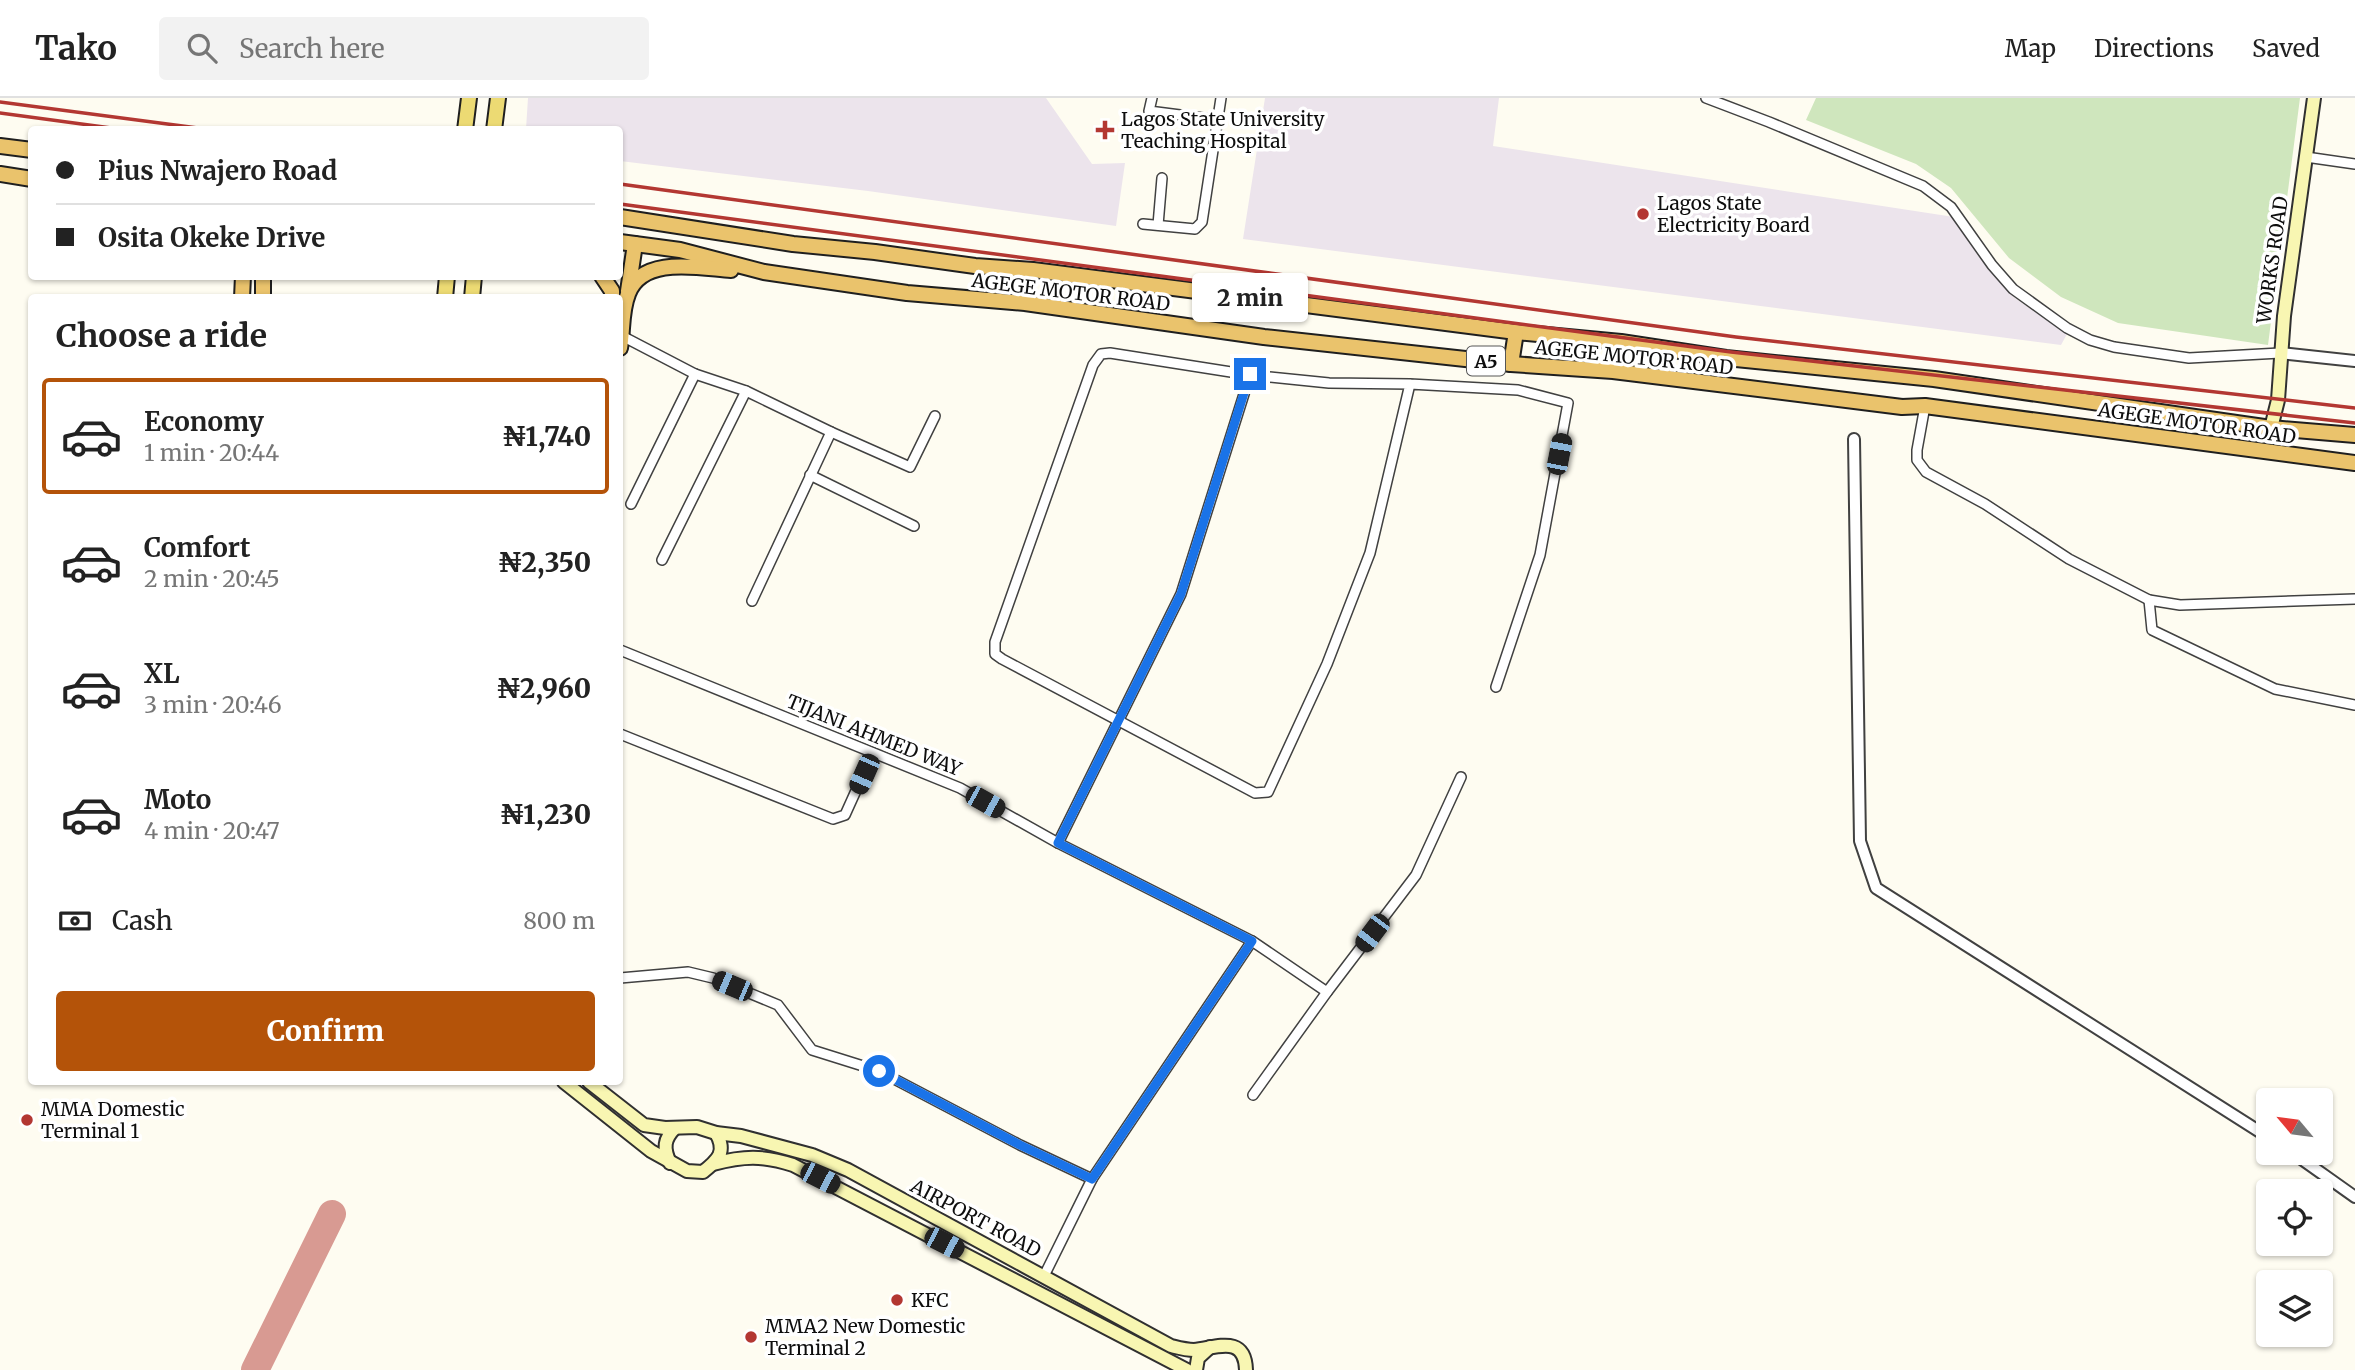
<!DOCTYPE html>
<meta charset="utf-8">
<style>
body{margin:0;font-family:Merriweather,serif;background:#f2f2f2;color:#222;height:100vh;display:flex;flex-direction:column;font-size:26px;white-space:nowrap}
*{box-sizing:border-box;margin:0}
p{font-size:23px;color:#767676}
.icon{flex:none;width:38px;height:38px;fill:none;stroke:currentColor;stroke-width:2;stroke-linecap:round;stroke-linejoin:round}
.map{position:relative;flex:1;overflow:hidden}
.panel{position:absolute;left:28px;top:196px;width:595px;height:791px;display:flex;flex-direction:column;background:#fff;border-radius:7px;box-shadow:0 2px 5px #0004}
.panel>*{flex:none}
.guide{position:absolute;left:28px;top:28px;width:595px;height:154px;border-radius:7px;box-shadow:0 2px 5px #0004;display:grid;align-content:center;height:154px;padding:0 28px;background:#fff}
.needle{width:46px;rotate:299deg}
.fabs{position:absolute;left:2256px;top:990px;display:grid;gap:14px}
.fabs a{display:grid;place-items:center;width:77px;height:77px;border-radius:7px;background:#fff;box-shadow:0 2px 5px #0004;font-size:35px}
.end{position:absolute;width:32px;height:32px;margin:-16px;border:9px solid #1a73e8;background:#fff;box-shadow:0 0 0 4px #fff}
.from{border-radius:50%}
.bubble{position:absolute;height:49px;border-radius:7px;background:#fff;box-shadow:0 2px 5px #0004;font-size:23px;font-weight:800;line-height:49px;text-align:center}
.car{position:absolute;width:21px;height:42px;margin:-21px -10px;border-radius:9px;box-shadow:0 0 5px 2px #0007;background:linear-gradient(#222 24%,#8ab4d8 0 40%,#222 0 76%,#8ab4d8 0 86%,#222 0)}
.guide b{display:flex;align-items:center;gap:24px;height:66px;font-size:26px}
.guide b+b{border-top:2px solid #e0e0e0}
.guide i{width:18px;height:18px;background:#222}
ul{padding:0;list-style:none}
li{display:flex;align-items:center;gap:21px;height:116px;margin:0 14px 10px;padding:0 14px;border:4px solid transparent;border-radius:7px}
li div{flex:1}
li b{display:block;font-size:26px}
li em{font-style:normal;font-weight:800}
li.on{border-color:#b45309}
li>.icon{width:63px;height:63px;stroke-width:1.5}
h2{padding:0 28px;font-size:32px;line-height:84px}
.pay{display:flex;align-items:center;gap:18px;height:77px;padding:0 28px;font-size:26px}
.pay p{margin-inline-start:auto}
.primary-button{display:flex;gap:14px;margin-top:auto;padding:14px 28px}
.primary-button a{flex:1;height:80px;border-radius:7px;background:#b45309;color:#fff;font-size:28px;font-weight:800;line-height:80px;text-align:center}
header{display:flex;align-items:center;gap:42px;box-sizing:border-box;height:98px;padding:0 35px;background:#fff;border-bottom:2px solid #e0e0e0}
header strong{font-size:33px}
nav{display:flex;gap:38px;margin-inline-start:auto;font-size:24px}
.search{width:490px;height:63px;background:#f2f2f2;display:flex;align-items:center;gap:18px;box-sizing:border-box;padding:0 24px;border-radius:7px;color:#767676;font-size:26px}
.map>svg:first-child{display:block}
.industrial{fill:#ece4ec}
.green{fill:#cfe6bd}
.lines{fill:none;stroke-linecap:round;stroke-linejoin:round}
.taxiway{stroke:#d89a92;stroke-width:28}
.minor-casing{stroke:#414141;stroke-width:12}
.tertiary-casing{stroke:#414141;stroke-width:14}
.secondary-casing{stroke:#303030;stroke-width:16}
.primary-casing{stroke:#1f1f1f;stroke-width:18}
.trunk-casing{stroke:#1f1f1f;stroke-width:18}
.minor{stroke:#fff;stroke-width:9}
.tertiary{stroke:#fff;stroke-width:10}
.secondary{stroke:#f8f6b2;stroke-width:12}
.primary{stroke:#ecda73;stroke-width:14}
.trunk{stroke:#eac36c;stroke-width:14}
.rail{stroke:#b33732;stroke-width:3.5}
.route{stroke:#1a73e8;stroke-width:9}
.poi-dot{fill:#b33732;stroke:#fff;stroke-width:2.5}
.labels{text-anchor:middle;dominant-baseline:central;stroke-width:7;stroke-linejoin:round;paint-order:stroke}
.shield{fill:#fff;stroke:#565656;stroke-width:2}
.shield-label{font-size:18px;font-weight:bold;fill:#0e0e0e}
.poi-label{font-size:19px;fill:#0e0e0e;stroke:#fff;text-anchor:start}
.street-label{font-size:19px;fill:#0e0e0e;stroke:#fff}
</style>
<header>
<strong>Tako</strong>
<div class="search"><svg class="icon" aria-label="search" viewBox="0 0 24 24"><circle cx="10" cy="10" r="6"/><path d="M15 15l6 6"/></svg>Search here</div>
<nav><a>Map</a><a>Directions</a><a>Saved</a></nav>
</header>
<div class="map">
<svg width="2355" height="1272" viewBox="0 0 2355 1272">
<rect width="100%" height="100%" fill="#fefcf1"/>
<g class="industrial">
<path d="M528,0H1046L1092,66L1125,65L1116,128L868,93L620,63V32L526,31Z"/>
<path d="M1265,0H1499L1493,48L1954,119L1983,161L2015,200L2067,236L2061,247L1243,141Z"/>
</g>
<path class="green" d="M1816,0H2300L2268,247L2118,225L2061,199L2009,160L1951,90L1916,66L1806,22Z"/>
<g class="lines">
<path class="taxiway" d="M255,1272L332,1116"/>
<defs>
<g id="minor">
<path d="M1152,0L1149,13L1219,22"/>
<path d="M1706,0L1769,24L1923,88L1951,109L1992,167L2013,191L2067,230L2090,242L2114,249L2189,260L2280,255"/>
<path d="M2306,59L2355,66"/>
<path d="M1143,126L1195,131L1202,124L1221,0"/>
<path d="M1158,127L1162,80"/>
<path d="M622,238L695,276L746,293L831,334L752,503"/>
<path d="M1410,286L1370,455L1327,566L1268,694L1255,695L1002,561L995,556V544L1093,267L1101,256L1110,255L1250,277L1329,285L1410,286L1518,292L1568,305L1540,457L1496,589"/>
<path d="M1925,308L1917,352V362L1926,374L1985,406L2069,461L2149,502L2180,507L2355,501"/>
<path d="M831,334L910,369L935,318"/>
<path d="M810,377L914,428"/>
<path d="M631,406L695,276"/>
<path d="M662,462L746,293"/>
<path d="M2149,502L2152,532L2275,591L2355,607"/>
<path d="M620,552L960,690L1058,745L1252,843L1327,894"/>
<path d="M620,636L833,721L845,717L873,655"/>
<path d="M1058,745L1181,496L1250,277"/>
<path d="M620,880L688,874L713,880L778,907L812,952L879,973L1020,1047L1092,1081"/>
<path d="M1253,997L1327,894L1416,777L1461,679"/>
<path d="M1044,1178L1092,1081L1252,843"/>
</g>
<g id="tertiary">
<path d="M2280,255L2355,263"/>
<path d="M1854,341L1860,743L1876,790L2268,1039"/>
<path d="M2293,1055L2355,1099"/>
</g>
<g id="secondary">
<path d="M2271,330L2278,302L2284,218L2314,0"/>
<path d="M564,984L651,1053L687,1073L703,1074C718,1062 727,1054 716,1035"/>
<path d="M589,984L644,1027L665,1030L697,1029L716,1035L741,1038L812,1057L848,1072L1171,1248C1179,1250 1186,1252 1194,1252C1216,1250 1245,1236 1246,1272"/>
<path d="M670,1065C663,1050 664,1041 675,1030"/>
<path d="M713,1066C743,1058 763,1057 793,1067L1187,1272"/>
<path d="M1196,1272L1198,1260L1210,1249"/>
</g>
<g id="primary">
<path d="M465,32L469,0"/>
<path d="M494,32L498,0"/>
<path d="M445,200L447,178"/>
<path d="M472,200L474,178"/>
</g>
<g id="trunk">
<path d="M0,48L32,52"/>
<path d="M0,76L32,81"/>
<path d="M620,119L793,146L875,154L975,168L1033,172L1516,234L1621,244L1726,260L1934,281L2271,330L2355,337"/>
<path d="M620,144L680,152L764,174L907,195L1025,205L1264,239L1511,266L1613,273L1902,309L1925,308L2355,365"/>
<path d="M602,178L612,193V200"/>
<path d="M628,193L635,146"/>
<path d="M242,200L243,178"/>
<path d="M263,200V178"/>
<path d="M620,250C623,233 621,213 628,196C642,157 700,170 731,172"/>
<path d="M1511,266L1516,234"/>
</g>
</defs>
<use href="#minor" class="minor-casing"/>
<use href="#tertiary" class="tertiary-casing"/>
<use href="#secondary" class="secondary-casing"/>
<use href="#primary" class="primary-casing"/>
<use href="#trunk" class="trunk-casing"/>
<use href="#minor" class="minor"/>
<use href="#tertiary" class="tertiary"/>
<use href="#secondary" class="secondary"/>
<use href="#primary" class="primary"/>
<use href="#trunk" class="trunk"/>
<g class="rail">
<path d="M0,4L213,32"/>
<path d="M0,15L126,32"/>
<path d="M620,86L1736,239L2355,310"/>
<path d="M620,106L1731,254L2355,325"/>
</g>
</g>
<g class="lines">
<path class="route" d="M879,973L1020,1047L1092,1081L1252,843L1058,745L1181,496L1250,276"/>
</g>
<g class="poi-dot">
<path d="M1101.5 21.5h7v7h7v7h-7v7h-7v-7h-7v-7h7z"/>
<circle cx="1643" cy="116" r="7"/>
<circle cx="27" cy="1022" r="7"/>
<circle cx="897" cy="1202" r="7"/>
<circle cx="751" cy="1239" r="7"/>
</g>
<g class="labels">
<rect class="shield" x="1467" y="248.5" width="38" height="29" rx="5"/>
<g class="shield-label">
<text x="1486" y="263">A5</text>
</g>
<g class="poi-label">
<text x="1121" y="21">Lagos State University<tspan x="1121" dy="22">Teaching Hospital</tspan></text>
<text x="1657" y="105">Lagos State<tspan x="1657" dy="22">Electricity Board</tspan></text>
<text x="41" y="1011">MMA Domestic<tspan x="41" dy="22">Terminal 1</tspan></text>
<text x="911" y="1202">KFC</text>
<text x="765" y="1228">MMA2 New Domestic<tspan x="765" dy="22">Terminal 2</tspan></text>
</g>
<g class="street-label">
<text transform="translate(2272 162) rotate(-82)">WORKS ROAD</text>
<text transform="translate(1071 194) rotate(7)">AGEGE MOTOR ROAD</text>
<text transform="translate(1634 259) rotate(6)">AGEGE MOTOR ROAD</text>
<text transform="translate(2197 325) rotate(8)">AGEGE MOTOR ROAD</text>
<text transform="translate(874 637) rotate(22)">TIJANI AHMED WAY</text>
<text transform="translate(976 1120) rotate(28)">AIRPORT ROAD</text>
</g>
</g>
</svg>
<div class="fabs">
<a><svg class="needle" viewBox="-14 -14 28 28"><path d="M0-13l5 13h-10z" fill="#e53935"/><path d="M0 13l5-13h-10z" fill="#767676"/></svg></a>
<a><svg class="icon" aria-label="locate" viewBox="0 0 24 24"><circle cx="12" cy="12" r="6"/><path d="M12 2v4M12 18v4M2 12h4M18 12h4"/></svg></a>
<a><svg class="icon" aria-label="layers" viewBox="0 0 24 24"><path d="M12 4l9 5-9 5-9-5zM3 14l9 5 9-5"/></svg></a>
</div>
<i class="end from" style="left:879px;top:973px"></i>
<i class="end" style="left:1250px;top:276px"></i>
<div class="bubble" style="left:1192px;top:175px;width:116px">2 min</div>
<i class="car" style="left:1559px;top:356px;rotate:11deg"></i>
<i class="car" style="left:864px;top:676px;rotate:204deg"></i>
<i class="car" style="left:985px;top:704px;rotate:119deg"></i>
<i class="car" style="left:1372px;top:835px;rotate:217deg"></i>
<i class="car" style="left:732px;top:888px;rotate:293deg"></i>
<i class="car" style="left:820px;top:1080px;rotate:117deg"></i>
<i class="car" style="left:944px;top:1145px;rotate:117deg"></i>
<div class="guide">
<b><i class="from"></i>Pius Nwajero Road</b>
<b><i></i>Osita Okeke Drive</b>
</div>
<section class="panel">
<h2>Choose a ride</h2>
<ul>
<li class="on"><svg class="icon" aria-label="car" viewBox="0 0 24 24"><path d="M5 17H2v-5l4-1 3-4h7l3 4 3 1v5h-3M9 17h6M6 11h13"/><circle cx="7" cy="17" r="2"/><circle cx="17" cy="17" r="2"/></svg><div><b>Economy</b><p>1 min · 20:44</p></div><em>₦1,740</em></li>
<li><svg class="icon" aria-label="car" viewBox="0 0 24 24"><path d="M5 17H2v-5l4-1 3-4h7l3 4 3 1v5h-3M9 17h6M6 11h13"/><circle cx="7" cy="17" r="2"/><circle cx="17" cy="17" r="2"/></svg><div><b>Comfort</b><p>2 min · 20:45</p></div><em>₦2,350</em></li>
<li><svg class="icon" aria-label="car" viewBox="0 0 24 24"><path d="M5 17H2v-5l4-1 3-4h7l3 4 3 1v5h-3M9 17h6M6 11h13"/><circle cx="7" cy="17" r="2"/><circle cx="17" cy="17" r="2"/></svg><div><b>XL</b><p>3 min · 20:46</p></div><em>₦2,960</em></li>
<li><svg class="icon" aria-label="car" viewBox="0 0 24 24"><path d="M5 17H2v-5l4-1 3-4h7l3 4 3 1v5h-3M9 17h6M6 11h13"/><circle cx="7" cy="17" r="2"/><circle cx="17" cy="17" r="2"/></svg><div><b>Moto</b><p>4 min · 20:47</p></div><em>₦1,230</em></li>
</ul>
<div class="pay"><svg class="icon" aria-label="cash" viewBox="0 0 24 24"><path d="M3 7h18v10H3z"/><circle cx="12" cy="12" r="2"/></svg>Cash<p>800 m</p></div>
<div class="primary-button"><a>Confirm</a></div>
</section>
</div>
